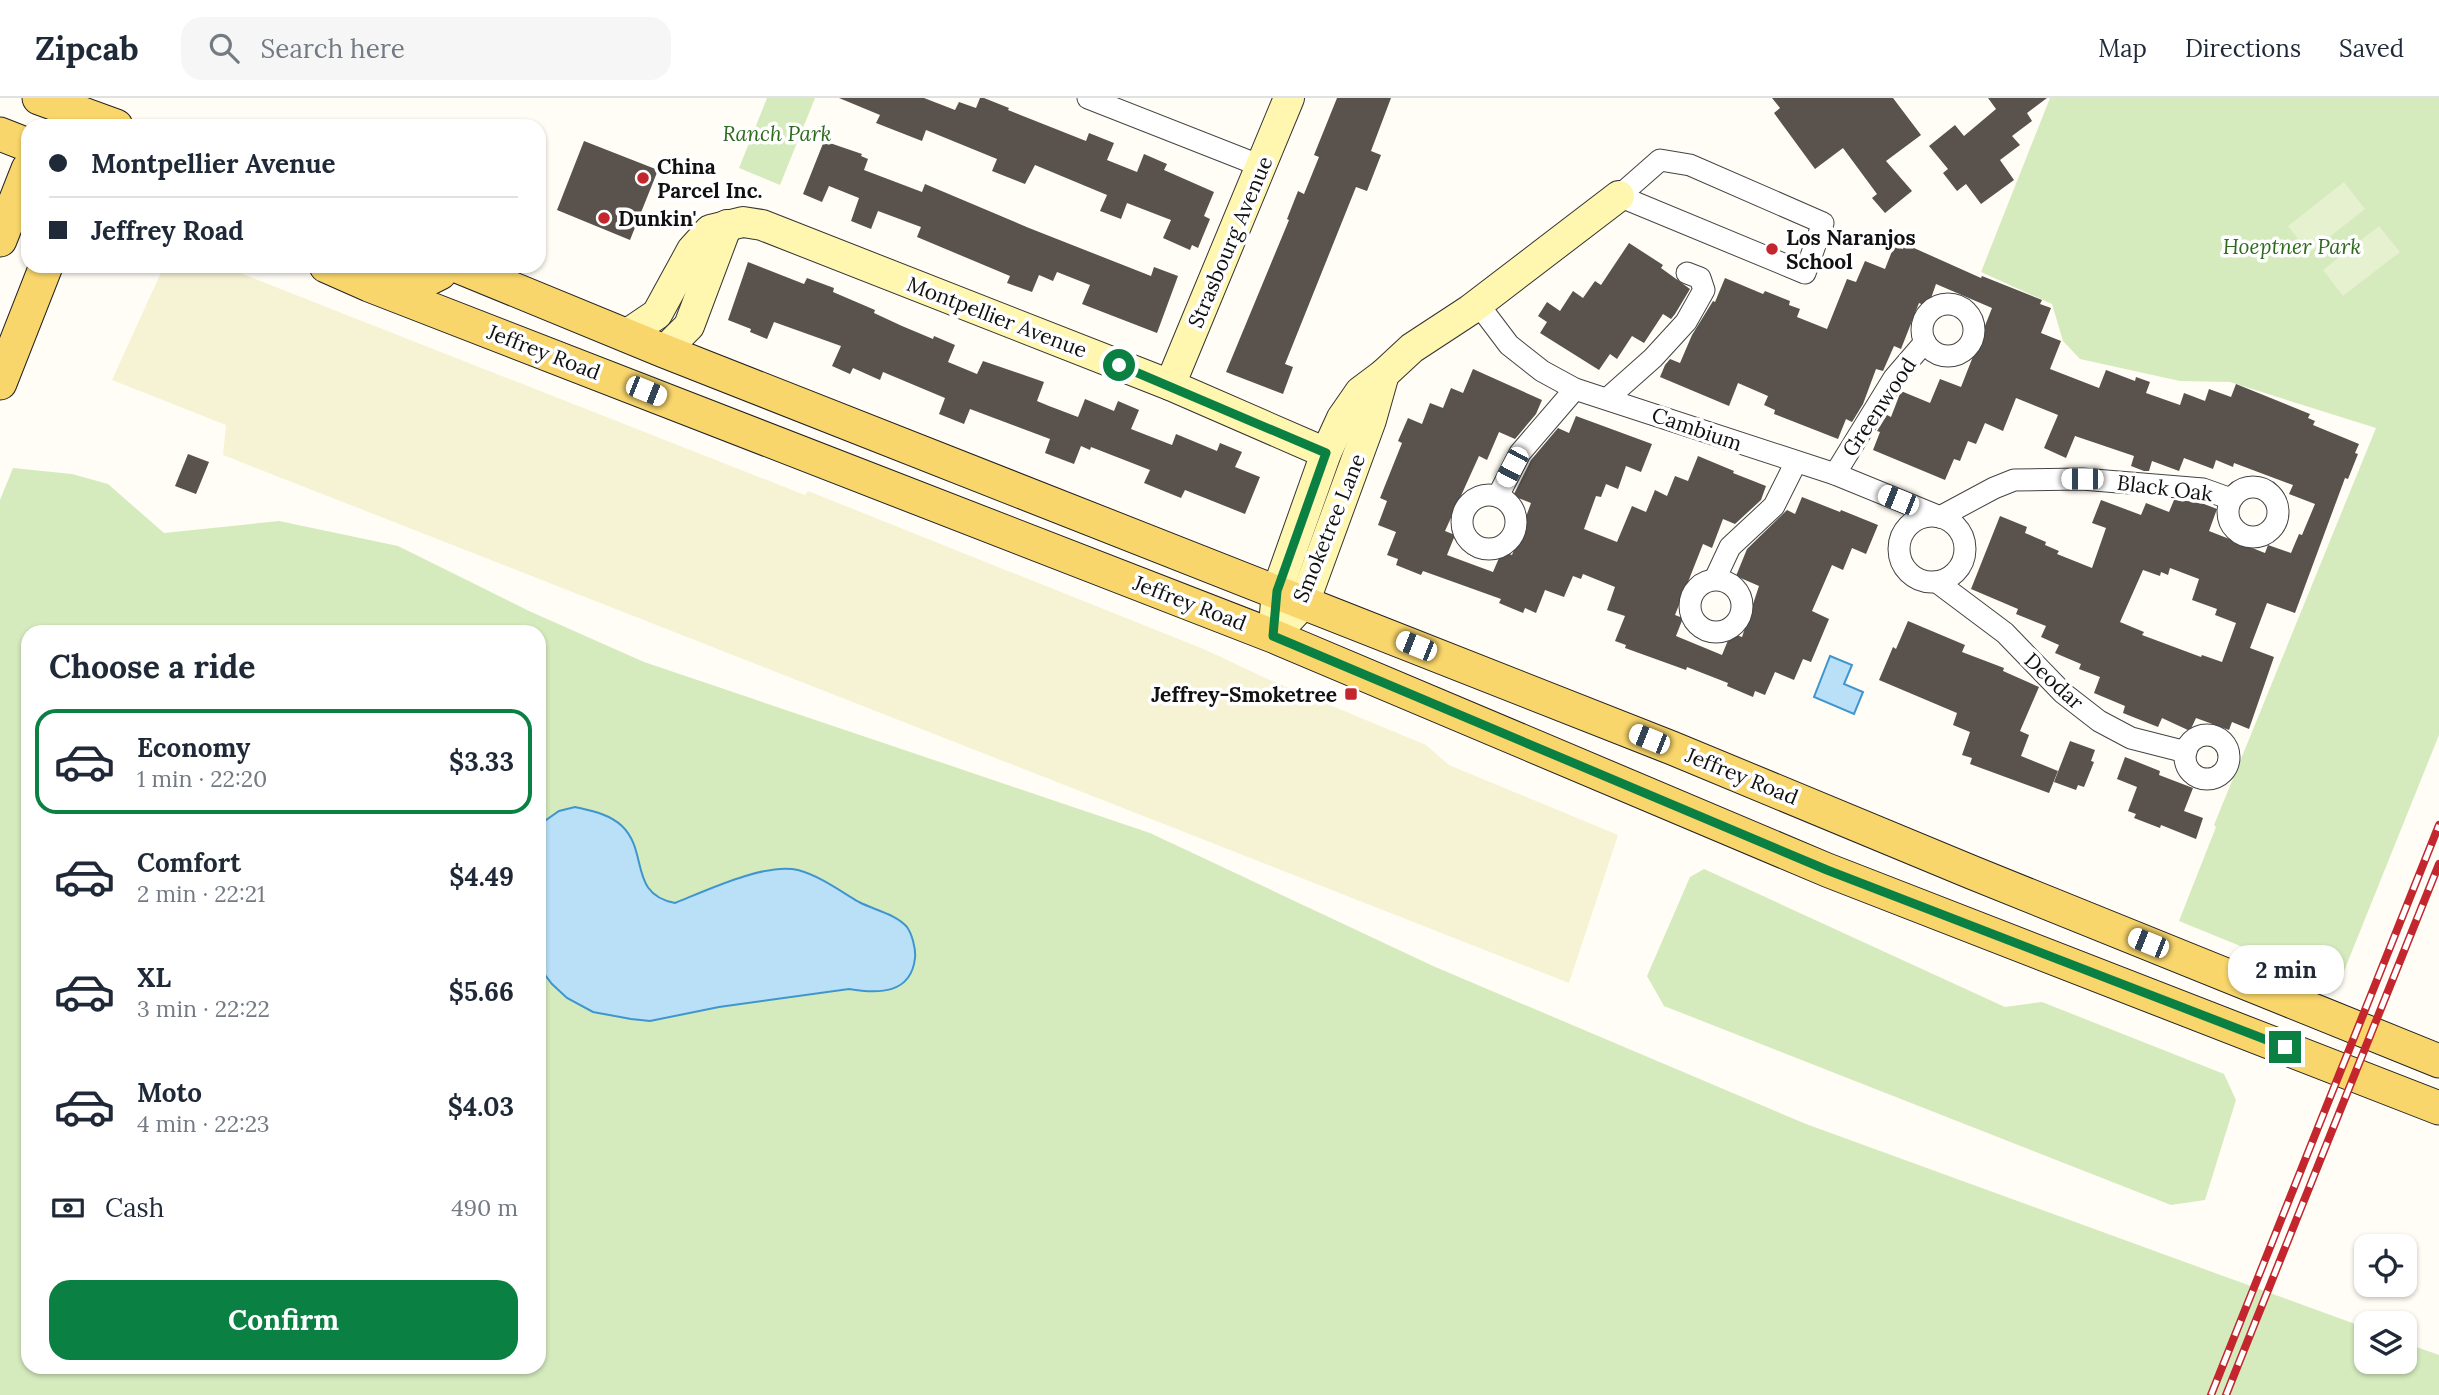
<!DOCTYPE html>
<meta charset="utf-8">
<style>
body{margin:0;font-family:Lora,serif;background:#f6f6f7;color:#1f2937;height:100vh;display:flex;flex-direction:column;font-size:26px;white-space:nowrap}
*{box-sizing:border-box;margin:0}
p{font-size:23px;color:#747a83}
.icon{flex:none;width:38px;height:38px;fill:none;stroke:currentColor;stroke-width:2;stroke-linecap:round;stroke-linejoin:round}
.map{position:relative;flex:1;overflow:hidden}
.sheet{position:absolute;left:21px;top:527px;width:525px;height:749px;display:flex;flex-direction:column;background:#fff;border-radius:21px;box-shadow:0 2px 5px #0004}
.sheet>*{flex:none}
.banner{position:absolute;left:21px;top:21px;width:525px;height:154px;border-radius:21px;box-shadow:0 2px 5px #0004;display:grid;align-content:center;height:154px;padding:0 28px;background:#fff}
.tools{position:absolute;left:2354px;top:1136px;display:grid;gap:14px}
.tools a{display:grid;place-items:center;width:63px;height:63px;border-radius:14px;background:#fff;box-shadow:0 2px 5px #0004;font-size:35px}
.end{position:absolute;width:32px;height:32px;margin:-16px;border:9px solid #0b8043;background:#fff;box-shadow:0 0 0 4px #fff}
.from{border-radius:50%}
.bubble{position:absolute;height:49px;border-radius:21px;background:#fff;box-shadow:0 2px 5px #0004;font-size:23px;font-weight:700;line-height:49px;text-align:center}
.car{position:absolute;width:21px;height:42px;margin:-21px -10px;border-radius:9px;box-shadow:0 0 5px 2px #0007;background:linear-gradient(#fff 24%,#345 0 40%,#fff 0 76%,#345 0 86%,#fff 0)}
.banner b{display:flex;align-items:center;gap:24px;height:66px;font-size:26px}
.banner b+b{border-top:2px solid #e0e1e3}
.banner i{width:18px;height:18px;background:#1f2937}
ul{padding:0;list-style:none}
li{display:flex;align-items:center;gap:21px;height:105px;margin:0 14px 10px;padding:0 14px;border:4px solid transparent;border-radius:21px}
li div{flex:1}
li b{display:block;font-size:26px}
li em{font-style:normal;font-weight:700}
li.selected{border-color:#0b8043}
li>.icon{width:63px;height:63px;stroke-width:1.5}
h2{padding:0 28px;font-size:32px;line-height:84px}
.pay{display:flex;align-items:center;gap:18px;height:77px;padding:0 28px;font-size:26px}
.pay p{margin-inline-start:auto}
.primary-button{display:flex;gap:14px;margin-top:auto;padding:14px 28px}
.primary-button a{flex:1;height:80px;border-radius:21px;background:#0b8043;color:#fff;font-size:28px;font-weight:700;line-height:80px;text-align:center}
header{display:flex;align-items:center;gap:42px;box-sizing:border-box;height:98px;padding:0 35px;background:#fff;border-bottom:2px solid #e0e1e3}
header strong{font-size:33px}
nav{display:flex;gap:38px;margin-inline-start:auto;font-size:24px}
.search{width:490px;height:63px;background:#f6f6f7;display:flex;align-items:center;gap:18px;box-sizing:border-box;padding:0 24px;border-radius:21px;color:#747a83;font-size:26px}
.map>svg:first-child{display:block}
.farmland{fill:#f6f3d4}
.green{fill:#d5ebbd;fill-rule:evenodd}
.pitch{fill:#e6f2cf}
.water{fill:#b9e0f7;stroke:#3f96cf;stroke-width:2}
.building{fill:#5a524d;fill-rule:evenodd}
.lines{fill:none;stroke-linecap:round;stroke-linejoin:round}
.street-casing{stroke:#444;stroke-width:23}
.secondary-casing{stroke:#333;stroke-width:32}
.primary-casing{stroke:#222;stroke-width:35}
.street{stroke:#fff;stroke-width:21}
.secondary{stroke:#fff6b0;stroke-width:30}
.primary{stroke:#f9d66b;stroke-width:33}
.rail-casing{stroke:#c4262e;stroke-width:8}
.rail{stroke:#fff;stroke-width:5;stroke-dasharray:16;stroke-linecap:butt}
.route{stroke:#0b8043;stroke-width:9}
.poi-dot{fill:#c4262e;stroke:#fff;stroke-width:2.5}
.labels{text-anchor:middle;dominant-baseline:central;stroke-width:7;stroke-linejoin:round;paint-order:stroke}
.park-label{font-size:21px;font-style:italic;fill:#2f6b1f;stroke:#fff}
.poi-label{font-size:21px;font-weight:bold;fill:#111;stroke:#fff;text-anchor:start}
.street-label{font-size:21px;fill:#111;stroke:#fff}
</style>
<header>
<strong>Zipcab</strong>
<div class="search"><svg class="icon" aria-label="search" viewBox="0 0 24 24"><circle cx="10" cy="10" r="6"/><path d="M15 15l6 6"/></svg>Search here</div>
<nav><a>Map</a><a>Directions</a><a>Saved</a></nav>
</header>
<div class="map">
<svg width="2439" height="1297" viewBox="0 0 2439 1297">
<rect width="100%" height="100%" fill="#fffdf5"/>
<path class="farmland" d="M164,168H222L805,397L808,393L1206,552L1272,583L1426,647L1449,667L1618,737L1569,885L223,357L226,327L112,282Z"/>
<g class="green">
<path d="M767,0H815L780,87L739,70Z"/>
<path d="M2050,0H2439V637L2338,888L2179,823L2216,729L2214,727L2376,330L2230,284L2180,283L2080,261L2063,243L2052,206L1981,174Z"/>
<path d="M13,370L72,376L108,386L164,435L279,423L398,448L529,513L644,564L1150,735L1433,868L1806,1026L2366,1230V1264H2404L2405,1245L2439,1257V1297H0V402ZM28,534H539V1269H28Z"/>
<path d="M1704,771L2005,909L2042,904L2224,976L2236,1002L2205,1102L2171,1107L1664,908L1647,878L1690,779Z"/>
</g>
<g class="pitch">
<path d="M2344,84L2365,111L2309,155L2288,128Z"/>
<path d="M2379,128L2400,154L2343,198L2323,172Z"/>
</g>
<g class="water">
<path d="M1830,558L1852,567L1844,586L1863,594L1854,616L1814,599Z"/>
<path d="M575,709C592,713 609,716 622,728C649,754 628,796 675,805C705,793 766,764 798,772C820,778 840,793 859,804C874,812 896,816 907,829C912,836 916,851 915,860C911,896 879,896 849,891L719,909L650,923L631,921L593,914L567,900L552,886L539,869V727L559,713Z"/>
</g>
<g class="building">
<path d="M839,0H924L955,12L959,4L976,10L980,0H984L1009,10L1008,12L1086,43L1089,35L1114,45L1107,62L1137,74L1144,56L1167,66L1164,72L1214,94L1204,118L1210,121L1198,150L1192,147L1190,152L1163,140L1171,122L1127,105L1121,121L1100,113L1107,97L1035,67L1025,86L992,73L997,61L926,32L922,43L876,25L880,17Z"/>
<path d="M1337,0H1391L1371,53L1381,57L1367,93L1356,89L1285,266L1293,269L1283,296L1226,274L1289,122L1287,121L1298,93L1304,96L1319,59L1314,57Z"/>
<path d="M1772,0H1893L1921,37L1886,63L1912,93L1885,115L1872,100L1877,96L1843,50L1815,71L1774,15L1780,10Z"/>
<path d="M1988,0H2047L2027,15L2032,23L2012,38L2020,47L2000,62L2014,82L1981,106L1966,86L1957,93L1943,75L1948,71L1929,48L1955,27L1964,38L1996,11Z"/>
<path d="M584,43L658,72L630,142L557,112Z"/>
<path d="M824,43L862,56L861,58L868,61L864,72L922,94L925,86L1029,130L1151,178L1154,169L1178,178L1157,235L1082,206L1090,187L1057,174L1053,183L1039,177L1032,194L1007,185L1010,178L917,139L921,129L878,113L871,131L851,123L859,100L829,88L822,104L803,96Z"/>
<path d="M1629,145L1663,167L1661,170L1690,191L1675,216L1671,221L1663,216L1644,245L1632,238L1617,261L1610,256L1599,272L1540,235L1547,224L1538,218L1547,204L1560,213L1573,193L1583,200L1595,183L1601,187Z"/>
<path d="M1905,146L1981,180L1982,178L2042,202L2040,206L2051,210L2041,235L2061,243L2050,271L2099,290L2106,272L2135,283L2136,279L2150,284L2146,295L2180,307L2184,295L2205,303L2209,291L2231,299L2236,286L2310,316L2308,320L2315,323L2313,327L2359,346L2355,355L2358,356L2348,381L2345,380L2295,515L2267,505L2250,550L2274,559L2249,631L2232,624L2229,632L2196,620L2190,633L2162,620L2158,629L2123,615L2125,608L2094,595L2100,579L2079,571L2081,566L2055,555L2059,547L2041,539L2046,528L2016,516L2018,511L1971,491L2000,418L2027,429L2025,435L2046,444L2045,447L2059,453L2057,456L2092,470L2106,430L2092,425L2101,402L2141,417L2146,405L2169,414L2174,402L2199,404L2217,411L2209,433L2265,455L2268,447L2291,455L2299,436L2302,437L2315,406L2289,396L2293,387L2234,365L2233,369L2216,362L2213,371L2184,360L2179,373L2152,363L2149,373H2144L2131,368L2134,358L2075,338L2066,360L2044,350L2058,317L2016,300L2003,333L1985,325L1976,346L1968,343L1960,363L1954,361L1945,382L1873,352L1880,334L1877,333L1887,317L1891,319L1901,293L1930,305L1940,281L1961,289L1992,210L1936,186L1928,209L1919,205L1901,251L1894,248L1883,273L1876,271L1863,306L1852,324L1846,321L1838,341L1774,316L1775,312L1764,307L1768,298L1738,285L1729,308L1660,279L1665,267L1670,261L1680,265L1692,237L1713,203L1715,204L1725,180L1763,196L1765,193L1790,203L1789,207L1800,211L1797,219L1827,231L1847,181L1856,184L1865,163L1885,171L1894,148L1903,151ZM2170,470L2199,481L2192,502L2217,511L2215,517L2236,525L2222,564L2202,557L2201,559L2142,537L2144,534L2120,524L2143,472L2160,478L2161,474L2168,477Z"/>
<path d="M748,164L804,186L807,180L834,190L833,194L875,212L874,215L902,228L933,241L934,238L955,247L948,264L977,276L983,263L1044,284L1037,303L1049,308L1078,319L1085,301L1114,313L1118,303L1139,312L1131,331L1172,347L1176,336L1217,353L1220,345L1242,354L1235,369L1260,379L1245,416L1185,392L1181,400L1144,385L1150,372L1091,349L1090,352L1081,348L1074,366L1045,355L1050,341L970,311L964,326L939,316L945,300L883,274L880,282L853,270L850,276L832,268L841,248L774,224L767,241L750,234L751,231L728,222Z"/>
<path d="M1473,271L1542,302L1536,316L1515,341L1499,334L1487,362L1479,358L1445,433L1455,437L1447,457L1493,474L1502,453L1512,457L1531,405L1513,398L1531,362L1558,330L1569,335L1576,318L1652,346L1641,374L1626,368L1618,391L1606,386L1601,399L1596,398L1584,431L1617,444L1632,408L1646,414L1655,392L1667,398L1675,378L1688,383L1698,358L1734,373L1733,375L1766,388L1761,402L1735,426L1723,421L1712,450L1703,446L1675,517L1683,520L1676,538L1722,557L1731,535L1742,539L1759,488L1736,478L1747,451L1787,412L1795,416L1802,399L1840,414L1841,412L1878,427L1866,456L1852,450L1843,472L1832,467L1812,513L1829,521L1811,564L1803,561L1794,582L1775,574L1765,597L1755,593L1753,599L1727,588L1728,585L1687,569L1686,572L1625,550L1626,547L1615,543L1625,518L1607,512L1615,489L1583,476L1581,481L1573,478L1564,499L1545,492L1536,515L1525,510L1523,515L1499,505L1501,501L1423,473L1421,477L1396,467L1398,461L1387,457L1396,434L1378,427L1387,403L1380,400L1402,345L1398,343L1408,320L1422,326L1430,305L1443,310L1451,290L1463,295Z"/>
<path d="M188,356L209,364L196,396L175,388Z"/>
<path d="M1908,523L1965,547L1962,554L2004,570L2003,573L2039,589L2020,633L2029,637L2021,658L2058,673L2049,695L1970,666L1972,660L1962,657L1970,634L1953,627L1957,615L1879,582L1893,549L1896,551Z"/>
<path d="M2070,643L2095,652L2091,663L2094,664L2084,689L2078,687L2076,692L2054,684Z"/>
<path d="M2125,659L2160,673L2159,677L2193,690L2184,713L2203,720L2196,741L2161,727L2160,730L2134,720L2136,716L2128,713L2137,689L2117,681Z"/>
</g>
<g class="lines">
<defs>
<g id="street">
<path d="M1088,0L1261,68"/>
<path d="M1660,62L1690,67L1823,125L1805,175L1619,98Z"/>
<path d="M1478,206L1509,247L1542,273L1575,291L1835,376L1940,419L1994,390L2014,382L2082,381L2203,391L2231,401"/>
<circle cx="1948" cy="232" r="26"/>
<path d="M1608,300L1653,260L1686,224L1704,192L1700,180L1687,175"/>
<path d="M1835,376L1894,280L1925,244"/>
<circle cx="2253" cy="414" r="25"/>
<circle cx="1489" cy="424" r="27"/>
<path d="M1498,398L1520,355L1575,291"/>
<circle cx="1932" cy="451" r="33"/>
<path d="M1715,481L1730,449L1774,408L1796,364"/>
<circle cx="1716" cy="508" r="26"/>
<path d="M1937,484L2005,535L2063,595L2099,623L2131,640L2186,654"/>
<circle cx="2207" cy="659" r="22"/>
</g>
<g id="secondary">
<path d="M626,237L657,216L692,152L710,132L743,124L762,127L1170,287L1326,355"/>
<path d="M664,253L689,228L727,127"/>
<path d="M1170,287L1289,0"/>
<path d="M1288,522L1304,505L1371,322L1384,276"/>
<path d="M1273,538L1277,493L1326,355L1342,320L1360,294L1384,276L1412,250L1470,212L1619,98"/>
</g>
<g id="primary">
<path d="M39,0L116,28"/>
<path d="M0,36L28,47"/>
<path d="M0,142L28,71"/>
<path d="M326,168L369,187L1273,538L1827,772L2439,1010"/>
<path d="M394,168L430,180L440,175L442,168"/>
<path d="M457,168L664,253L1672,650L1971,774L2439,963"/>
<path d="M0,285L46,168"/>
</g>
</defs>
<use href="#street" class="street-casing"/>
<use href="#secondary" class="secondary-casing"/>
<use href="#primary" class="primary-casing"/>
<use href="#street" class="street"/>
<use href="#secondary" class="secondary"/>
<use href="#primary" class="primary"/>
<defs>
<g id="rail">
<path d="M2211,1297L2439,727"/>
<path d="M2226,1297L2439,766"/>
</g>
</defs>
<use href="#rail" class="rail-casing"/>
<use href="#rail" class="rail"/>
</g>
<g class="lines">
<path class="route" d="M1119,267L1326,355L1277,493L1273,538L1827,772L2285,949"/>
</g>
<g class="poi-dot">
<circle cx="643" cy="80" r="7"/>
<circle cx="604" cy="120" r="7"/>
<circle cx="1772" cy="151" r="7"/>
<rect x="1344" y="589" width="14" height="14" rx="3.5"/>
</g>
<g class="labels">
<g class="park-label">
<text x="777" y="35">Ranch Park</text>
<text x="2292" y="148">Hoeptner Park</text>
</g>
<g class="poi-label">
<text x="657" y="68">China<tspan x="657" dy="24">Parcel Inc.</tspan></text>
<text x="618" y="120">Dunkin'</text>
<text x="1786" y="139">Los Naranjos<tspan x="1786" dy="24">School</tspan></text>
<text x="1337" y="596" text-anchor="end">Jeffrey-Smoketree</text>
</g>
<g class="street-label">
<text transform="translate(1230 144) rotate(-67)">Strasbourg Avenue</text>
<text transform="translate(997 219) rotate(21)">Montpellier Avenue</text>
<text transform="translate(544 254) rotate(21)">Jeffrey Road</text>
<text transform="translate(1879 309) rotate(-56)">Greenwood</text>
<text transform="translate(1697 331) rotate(19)">Cambium</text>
<text transform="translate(2165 390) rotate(7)">Black Oak</text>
<text transform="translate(1329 430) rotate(-68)">Smoketree Lane</text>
<text transform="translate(1190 505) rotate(21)">Jeffrey Road</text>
<text transform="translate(2054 583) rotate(43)">Deodar</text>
<text transform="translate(1742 678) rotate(22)">Jeffrey Road</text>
</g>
</g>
</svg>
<div class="tools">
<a><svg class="icon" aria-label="locate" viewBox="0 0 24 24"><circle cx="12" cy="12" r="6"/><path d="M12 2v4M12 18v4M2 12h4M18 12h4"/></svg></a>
<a><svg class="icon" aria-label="layers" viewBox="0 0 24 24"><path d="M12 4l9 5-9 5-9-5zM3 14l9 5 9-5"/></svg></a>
</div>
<i class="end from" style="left:1119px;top:267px"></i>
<i class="end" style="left:2285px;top:949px"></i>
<div class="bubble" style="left:2228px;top:847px;width:116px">2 min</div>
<i class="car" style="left:646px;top:293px;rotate:112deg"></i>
<i class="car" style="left:1512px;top:369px;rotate:208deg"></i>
<i class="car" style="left:2082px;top:381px;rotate:270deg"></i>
<i class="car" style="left:1898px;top:402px;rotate:292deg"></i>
<i class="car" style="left:1416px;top:548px;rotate:292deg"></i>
<i class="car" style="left:1649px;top:641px;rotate:292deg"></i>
<i class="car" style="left:2148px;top:845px;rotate:292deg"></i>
<div class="banner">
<b><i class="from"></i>Montpellier Avenue</b>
<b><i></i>Jeffrey Road</b>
</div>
<section class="sheet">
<h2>Choose a ride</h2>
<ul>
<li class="selected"><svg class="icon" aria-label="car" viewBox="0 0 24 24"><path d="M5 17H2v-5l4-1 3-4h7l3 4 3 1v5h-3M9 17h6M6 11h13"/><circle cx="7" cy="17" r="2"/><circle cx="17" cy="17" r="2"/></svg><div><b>Economy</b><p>1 min · 22:20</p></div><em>$3.33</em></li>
<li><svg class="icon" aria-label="car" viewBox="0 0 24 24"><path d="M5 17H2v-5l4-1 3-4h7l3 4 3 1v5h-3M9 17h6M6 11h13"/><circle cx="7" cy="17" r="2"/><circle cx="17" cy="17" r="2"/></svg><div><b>Comfort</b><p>2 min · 22:21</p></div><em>$4.49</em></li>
<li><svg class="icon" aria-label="car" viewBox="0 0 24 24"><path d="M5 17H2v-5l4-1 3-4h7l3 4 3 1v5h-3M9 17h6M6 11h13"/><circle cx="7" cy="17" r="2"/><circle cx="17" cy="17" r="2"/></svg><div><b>XL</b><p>3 min · 22:22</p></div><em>$5.66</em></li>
<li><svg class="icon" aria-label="car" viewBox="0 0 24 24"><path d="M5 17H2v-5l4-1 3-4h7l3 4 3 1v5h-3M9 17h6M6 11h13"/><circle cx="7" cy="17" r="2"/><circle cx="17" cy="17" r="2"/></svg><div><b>Moto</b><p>4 min · 22:23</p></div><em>$4.03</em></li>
</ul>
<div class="pay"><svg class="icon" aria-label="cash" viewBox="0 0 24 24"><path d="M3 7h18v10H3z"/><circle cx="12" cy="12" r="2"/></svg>Cash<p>490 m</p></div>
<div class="primary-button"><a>Confirm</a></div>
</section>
</div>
